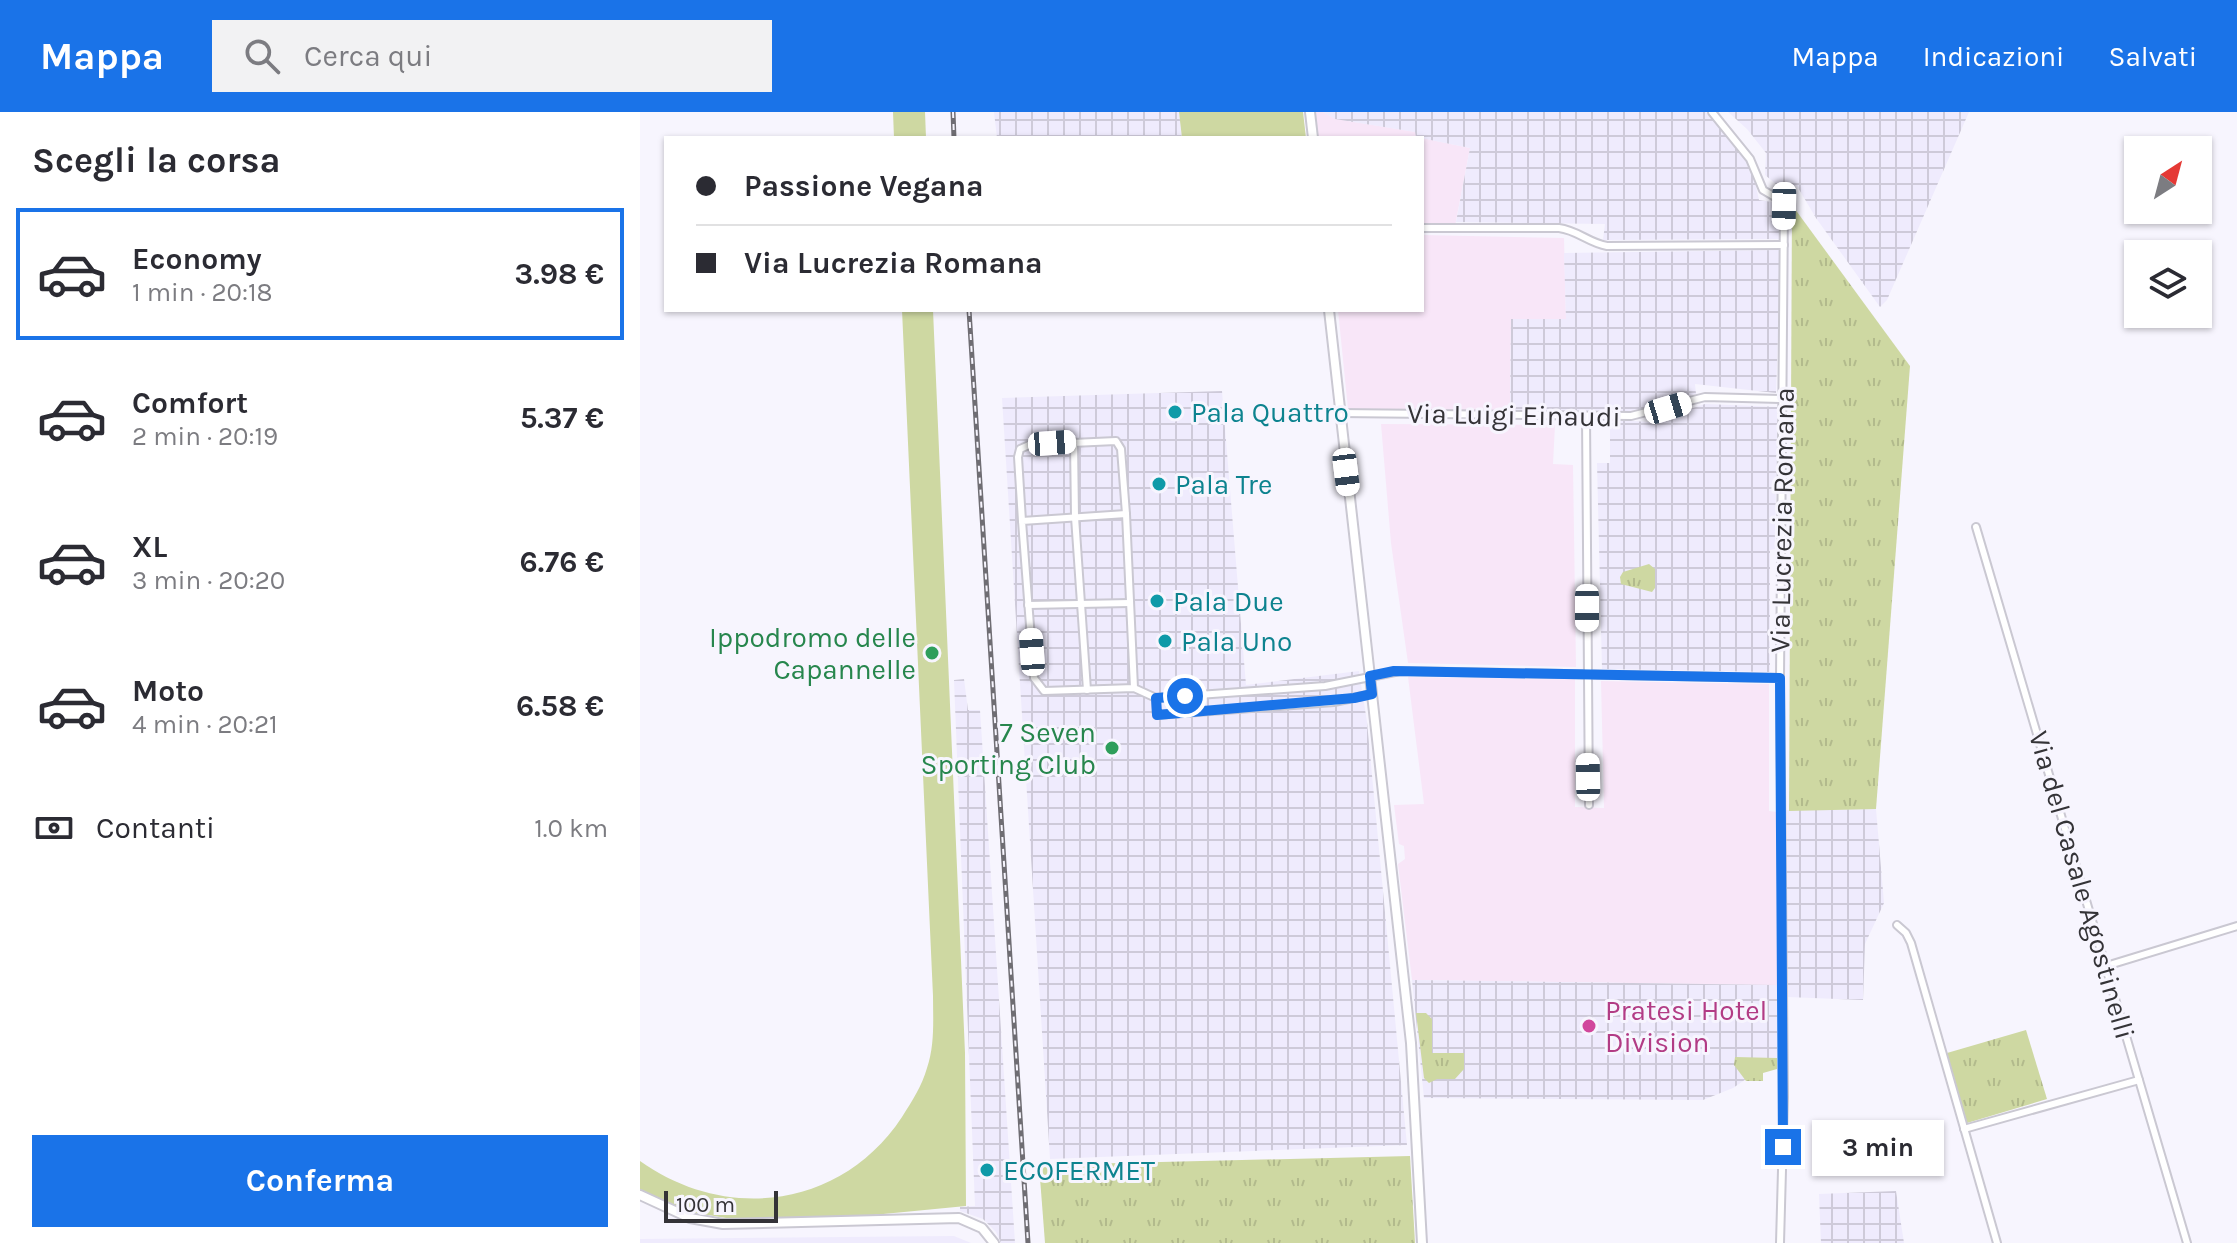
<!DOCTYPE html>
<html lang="it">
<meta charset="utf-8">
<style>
body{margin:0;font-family:Karla,sans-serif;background:#f2f2f3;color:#2b2b33;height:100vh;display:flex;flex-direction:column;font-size:30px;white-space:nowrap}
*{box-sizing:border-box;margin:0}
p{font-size:26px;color:#7c7c81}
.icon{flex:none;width:44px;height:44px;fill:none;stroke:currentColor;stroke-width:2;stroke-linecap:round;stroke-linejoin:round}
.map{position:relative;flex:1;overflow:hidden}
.side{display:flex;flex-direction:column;background:#fff;width:640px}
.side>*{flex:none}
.banner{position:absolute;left:24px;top:24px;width:760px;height:176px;border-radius:0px;box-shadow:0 2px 6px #0004;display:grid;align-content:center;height:176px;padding:0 32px;background:#fff}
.needle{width:52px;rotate:36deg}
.tools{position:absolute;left:1484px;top:24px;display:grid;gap:16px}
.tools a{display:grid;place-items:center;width:88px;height:88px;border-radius:0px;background:#fff;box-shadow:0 2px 6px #0004;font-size:40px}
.scale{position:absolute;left:24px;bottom:20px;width:114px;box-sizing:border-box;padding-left:8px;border:4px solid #343337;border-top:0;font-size:22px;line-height:28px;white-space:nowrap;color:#343337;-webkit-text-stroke:6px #f7f5fe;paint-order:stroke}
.end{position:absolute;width:36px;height:36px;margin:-18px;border:10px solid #1a73e8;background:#fff;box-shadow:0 0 0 4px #fff}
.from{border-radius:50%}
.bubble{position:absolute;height:56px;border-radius:0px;background:#fff;box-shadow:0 2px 6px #0004;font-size:26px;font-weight:700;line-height:56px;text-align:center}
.car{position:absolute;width:24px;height:48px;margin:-24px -12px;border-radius:10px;box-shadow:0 0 6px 2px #0007;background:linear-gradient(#fff 24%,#345 0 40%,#fff 0 76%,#345 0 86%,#fff 0)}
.banner b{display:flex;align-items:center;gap:28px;height:76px;font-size:30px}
.banner b+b{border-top:2px solid #e1e1e2}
.banner i{width:20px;height:20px;background:#2b2b33}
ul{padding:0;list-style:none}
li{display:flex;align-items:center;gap:24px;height:132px;margin:0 16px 12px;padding:0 16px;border:4px solid transparent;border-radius:0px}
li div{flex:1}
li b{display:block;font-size:30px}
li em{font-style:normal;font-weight:700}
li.current{border-color:#1a73e8}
li>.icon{width:72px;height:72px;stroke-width:1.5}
h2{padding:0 32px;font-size:36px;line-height:96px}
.pay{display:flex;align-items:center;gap:20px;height:88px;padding:0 32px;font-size:30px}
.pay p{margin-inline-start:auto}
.action{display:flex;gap:16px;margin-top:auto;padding:16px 32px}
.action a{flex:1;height:92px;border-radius:0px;background:#1a73e8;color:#fff;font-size:32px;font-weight:700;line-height:92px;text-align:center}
header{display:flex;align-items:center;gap:48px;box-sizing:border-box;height:112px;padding:0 40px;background:#1a73e8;color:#fff}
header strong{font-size:38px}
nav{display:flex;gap:44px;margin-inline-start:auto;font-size:28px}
.search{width:560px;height:72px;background:#f2f2f3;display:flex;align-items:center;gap:20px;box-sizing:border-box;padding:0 28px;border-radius:0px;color:#7c7c81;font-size:30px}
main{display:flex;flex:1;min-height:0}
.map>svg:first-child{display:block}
.commercial{fill:#f8e6f8}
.industrial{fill:url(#industrial-grid)}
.built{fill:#efebfd}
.grass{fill:url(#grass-tufts)}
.pitch{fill:#ced8a2}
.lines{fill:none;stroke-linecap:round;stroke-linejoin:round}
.minor-casing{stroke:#cac8d2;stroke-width:10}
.tertiary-casing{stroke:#cac8d2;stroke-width:12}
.minor{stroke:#fff;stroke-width:6}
.tertiary{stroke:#fff;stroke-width:8}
.rail-casing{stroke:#6f6d73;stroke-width:5}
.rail{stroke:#f7f5fe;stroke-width:2;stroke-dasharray:6;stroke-linecap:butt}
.route{stroke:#1a73e8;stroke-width:10}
.culture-dot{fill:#0f9aa8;stroke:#f7f5fe;stroke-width:3}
.leisure-dot{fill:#2e9e5b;stroke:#f7f5fe;stroke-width:3}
.hotel-dot{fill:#d1479c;stroke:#f7f5fe;stroke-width:3}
.labels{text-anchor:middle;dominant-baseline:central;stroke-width:6;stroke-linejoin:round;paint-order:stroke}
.culture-label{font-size:28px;fill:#0d838f;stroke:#f7f5fe;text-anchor:start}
.street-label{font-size:28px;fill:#343337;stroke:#f7f5fe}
.leisure-label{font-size:28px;fill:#27864d;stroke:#f7f5fe;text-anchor:end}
.hotel-label{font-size:28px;fill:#b23c85;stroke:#f7f5fe;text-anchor:start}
</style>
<header>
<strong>Mappa</strong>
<div class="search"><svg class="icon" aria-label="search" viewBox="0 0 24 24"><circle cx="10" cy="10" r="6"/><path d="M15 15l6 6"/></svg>Cerca qui</div>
<nav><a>Mappa</a><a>Indicazioni</a><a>Salvati</a></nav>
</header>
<main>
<section class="side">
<h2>Scegli la corsa</h2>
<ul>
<li class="current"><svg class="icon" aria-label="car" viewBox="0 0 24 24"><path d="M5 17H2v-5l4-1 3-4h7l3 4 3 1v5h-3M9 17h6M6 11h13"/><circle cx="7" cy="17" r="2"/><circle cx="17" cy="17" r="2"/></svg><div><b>Economy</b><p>1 min · 20:18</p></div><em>3.98 €</em></li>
<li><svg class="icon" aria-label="car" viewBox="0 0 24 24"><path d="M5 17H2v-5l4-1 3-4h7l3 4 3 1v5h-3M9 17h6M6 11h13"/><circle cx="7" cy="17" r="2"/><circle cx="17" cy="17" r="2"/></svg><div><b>Comfort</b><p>2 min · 20:19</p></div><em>5.37 €</em></li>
<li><svg class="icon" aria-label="car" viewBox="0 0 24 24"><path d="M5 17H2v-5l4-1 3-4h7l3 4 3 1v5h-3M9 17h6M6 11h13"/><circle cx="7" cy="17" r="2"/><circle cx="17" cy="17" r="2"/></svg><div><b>XL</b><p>3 min · 20:20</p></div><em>6.76 €</em></li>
<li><svg class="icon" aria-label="car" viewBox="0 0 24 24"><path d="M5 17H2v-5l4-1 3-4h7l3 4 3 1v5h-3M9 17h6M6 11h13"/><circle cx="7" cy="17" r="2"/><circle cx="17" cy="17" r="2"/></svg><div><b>Moto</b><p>4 min · 20:21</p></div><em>6.58 €</em></li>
</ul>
<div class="pay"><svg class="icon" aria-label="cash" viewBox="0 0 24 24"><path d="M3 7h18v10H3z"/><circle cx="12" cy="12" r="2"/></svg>Contanti<p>1.0 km</p></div>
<div class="action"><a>Conferma</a></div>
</section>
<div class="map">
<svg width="1597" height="1131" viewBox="0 0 1597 1131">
<defs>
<pattern id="industrial-grid" width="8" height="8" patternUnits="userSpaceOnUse" patternTransform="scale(2)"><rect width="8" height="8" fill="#efebfd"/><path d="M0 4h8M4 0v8" fill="none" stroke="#cecad9"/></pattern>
<pattern id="grass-tufts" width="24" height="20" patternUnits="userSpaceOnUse" patternTransform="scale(2)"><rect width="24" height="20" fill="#ced8a2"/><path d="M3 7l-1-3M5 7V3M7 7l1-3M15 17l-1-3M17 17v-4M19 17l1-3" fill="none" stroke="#b2ba8c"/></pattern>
</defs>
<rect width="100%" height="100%" fill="#f7f5fe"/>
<g class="commercial">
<path d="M673,0H683L696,7L776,20V25L781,26H676Z"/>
<path d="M782,26L830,36L815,114H782Z"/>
<path d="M782,123L924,126L926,207L871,208L870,299L708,297L698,198H782Z"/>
<path d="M741,312L915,313L913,352L933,353L936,555L768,551L751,431Z"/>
<path d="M768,565L935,567V695L964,696L961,569L1129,572V699L1137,700L1139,733L1137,873L772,868L758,752L765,747L764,734L759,732L754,693L784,692Z"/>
</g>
<g class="industrial">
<path d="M354,0H539L542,26H357Z"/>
<path d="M683,0H1066L1111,51L1119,88L1138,91L1140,127L963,128L965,112L816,110L830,36L776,25L775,20L695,7Z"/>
<path d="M1088,0H1329L1247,188L1240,195L1176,106L1157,74L1137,73L1125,63L1126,41L1107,17Z"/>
<path d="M1141,138L1136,281L1055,272L1056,282L1009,297L979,300L870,299L871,207H926L924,141Z"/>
<path d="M582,279L606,573L719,559L727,610L767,1033L410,1047L362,286Z"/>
<path d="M1065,292L1139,295L1141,377H1136L1135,437L1130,438V560L962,557L957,351H970V308L1011,310Z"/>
<path d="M324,567L328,598H340L375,1131H361L356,1120L343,1107L320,1099V1095L335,1094L314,568Z"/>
<path d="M1236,697L1244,791L1225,832L1223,888L1147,885L1145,698Z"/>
<path d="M772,868L1137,873V946L1093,976L1063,988L784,986Z"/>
<path d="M1256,1079L1264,1131H1181L1179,1082Z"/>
</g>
<path class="built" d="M314,1124L331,1131H0V1127Z"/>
<g class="grass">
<path d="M1152,93L1270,254L1236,697L1149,699Z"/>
<path d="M1009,452L1015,457V476L1012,480L981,472L980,465L983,460Z"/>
<path d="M776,901H786L792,907V941H824V957L815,967H797L789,971L784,966Z"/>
<path d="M1386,918L1407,987L1327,1011L1307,941Z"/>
<path d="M1095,945L1137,946V957L1123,961V969H1106L1094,953Z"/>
<path d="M770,1044L775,1131H405L399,1053Z"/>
</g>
<g class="pitch">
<path d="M253,0H285L286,26H254Z"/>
<path d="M539,0H663L666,26H542Z"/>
<path d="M262,198H293L325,941L326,1094L233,1103L98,1108L50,1100L15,1086L0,1077V1049C87,1111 202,1096 262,1005C272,989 282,974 287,956C295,933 293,907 293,884Z"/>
</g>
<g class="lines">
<defs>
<g id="minor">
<path d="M1072,0L1110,47L1123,78L1140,88L1144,94L1140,566L1144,985L1140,1131"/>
<path d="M782,116H919C937,118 949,131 967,134L1144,133"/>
<path d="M699,301L991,304L1065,285L1143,287"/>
<path d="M946,304L949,693"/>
<path d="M434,330L435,405L447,578"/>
<path d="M382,409L378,345L380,337L389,333L476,329L481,337L486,402"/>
<path d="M1336,415L1547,1131"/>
<path d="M388,493L490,491"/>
<path d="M494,576L486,402L382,409L394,566L404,579L494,576L516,586L685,574L760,559L1140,566"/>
<path d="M516,586L517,603L694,590L732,582"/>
<path d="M1257,813L1266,821L1271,831L1357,1131"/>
<path d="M1466,854L1597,814"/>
<path d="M1324,1017L1499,968"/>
</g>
<g id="tertiary">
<path d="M670,0L673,26"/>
<path d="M689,198L771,931L782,1131"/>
<path d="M0,1083L50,1106L83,1112L319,1106L342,1116L354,1131"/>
</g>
</defs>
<use href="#minor" class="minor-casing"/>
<use href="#tertiary" class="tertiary-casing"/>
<use href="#minor" class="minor"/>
<use href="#tertiary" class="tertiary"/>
<defs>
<g id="rail">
<path d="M313,0L314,26"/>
<path d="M329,198L388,1131"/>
</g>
</defs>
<use href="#rail" class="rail-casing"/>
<use href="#rail" class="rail"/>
</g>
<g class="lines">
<path class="route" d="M545,584L516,586L517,603L714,586L732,582L730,564L754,559L1140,566L1143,1035"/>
</g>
<g class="culture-dot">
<circle cx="535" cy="300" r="8"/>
<circle cx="519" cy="372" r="8"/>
<circle cx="517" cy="489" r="8"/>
<circle cx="525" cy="529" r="8"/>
<circle cx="347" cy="1058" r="8"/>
</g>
<g class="leisure-dot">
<circle cx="292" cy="541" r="8"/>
<circle cx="472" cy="636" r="8"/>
</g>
<circle class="hotel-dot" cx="949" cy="914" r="8"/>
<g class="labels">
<g class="culture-label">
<text x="551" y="300">Pala Quattro</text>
<text x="535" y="372">Pala Tre</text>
<text x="533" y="489">Pala Due</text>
<text x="541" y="529">Pala Uno</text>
<text x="363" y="1058">ECOFERMET</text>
</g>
<g class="street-label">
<text transform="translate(874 303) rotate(1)">Via Luigi Einaudi</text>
<text transform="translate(1142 408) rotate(-89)">Via Lucrezia Romana</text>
<text transform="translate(1442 773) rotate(74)">Via del Casale Agostinelli</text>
</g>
<g class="leisure-label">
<text x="276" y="525">Ippodromo delle<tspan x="276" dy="32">Capannelle</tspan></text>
<text x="456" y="620">7 Seven<tspan x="456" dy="32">Sporting Club</tspan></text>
</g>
<g class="hotel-label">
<text x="965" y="898">Pratesi Hotel<tspan x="965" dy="32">Division</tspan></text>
</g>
</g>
</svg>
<div class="tools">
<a><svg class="needle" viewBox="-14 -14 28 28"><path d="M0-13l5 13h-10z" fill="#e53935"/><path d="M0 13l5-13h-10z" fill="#7c7c81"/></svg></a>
<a><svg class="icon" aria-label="layers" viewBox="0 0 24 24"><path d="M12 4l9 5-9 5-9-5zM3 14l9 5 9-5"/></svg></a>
</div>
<div class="scale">100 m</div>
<i class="end from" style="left:545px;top:584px"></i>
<i class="end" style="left:1143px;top:1035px"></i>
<div class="bubble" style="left:1172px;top:1008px;width:132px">3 min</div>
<i class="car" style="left:1144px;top:94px;rotate:181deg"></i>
<i class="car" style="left:1028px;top:296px;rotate:73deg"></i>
<i class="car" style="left:412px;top:331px;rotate:86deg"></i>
<i class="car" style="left:706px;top:360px;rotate:173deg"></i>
<i class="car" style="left:947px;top:496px;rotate:180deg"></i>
<i class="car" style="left:392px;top:540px;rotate:356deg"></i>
<i class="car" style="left:948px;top:665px;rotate:359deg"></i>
<div class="banner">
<b><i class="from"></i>Passione Vegana</b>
<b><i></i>Via Lucrezia Romana</b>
</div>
</div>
</main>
